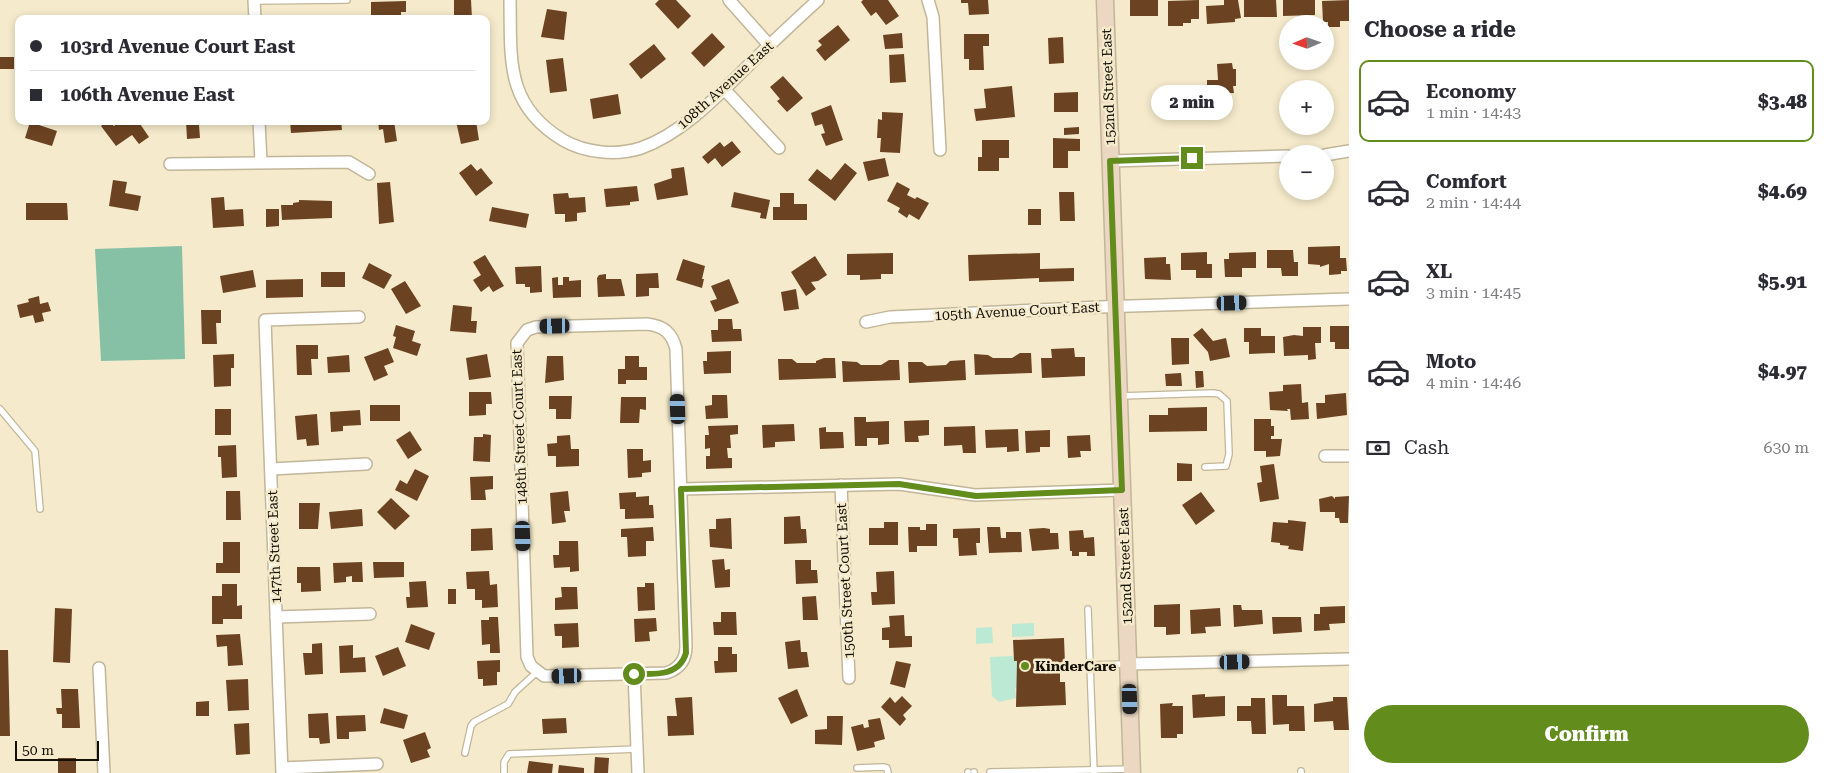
<!DOCTYPE html>
<meta charset="utf-8">
<style>
body{margin:0;font-family:"Roboto Serif",serif;background:#f2f2f3;color:#2b2b33;height:100vh;display:flex;flex-direction:column;font-size:19px;white-space:nowrap}
*{box-sizing:border-box;margin:0}
p{font-size:16px;color:#7c7c81}
.icon{flex:none;width:28px;height:28px;fill:none;stroke:currentColor;stroke-width:2;stroke-linecap:round;stroke-linejoin:round}
.map{position:relative;flex:1;overflow:hidden}
.drawer{display:flex;flex-direction:column;background:#fff;width:475px}
.drawer>*{flex:none}
.guide{position:absolute;left:15px;top:15px;width:475px;height:110px;border-radius:10px;box-shadow:0 2px 8px #0003;display:grid;align-content:center;height:110px;padding:0 15px;background:#fff}
.needle{width:32px;rotate:268deg}
.buttons{position:absolute;left:1279px;top:15px;display:grid;gap:10px}
.buttons a{display:grid;place-items:center;width:55px;height:55px;border-radius:50%;background:#fff;box-shadow:0 2px 8px #0003;font-size:25px}
.scale{position:absolute;left:15px;bottom:12px;width:84px;box-sizing:border-box;padding-left:5px;border:2px solid #130f05;border-top:0;font-size:14px;line-height:18px;white-space:nowrap;color:#130f05;-webkit-text-stroke:4px #f5eacb;paint-order:stroke}
.end{position:absolute;width:22px;height:22px;margin:-11px;border:6px solid #628c1c;background:#fff;box-shadow:0 0 0 2px #fff}
.from{border-radius:50%}
.bubble{position:absolute;height:35px;border-radius:18px;background:#fff;box-shadow:0 2px 8px #0003;font-size:16px;font-weight:800;line-height:35px;text-align:center}
.car{position:absolute;width:15px;height:30px;margin:-15px -8px;border-radius:6px;box-shadow:0 0 4px 1px #0007;background:linear-gradient(#222 24%,#8ab4d8 0 40%,#222 0 76%,#8ab4d8 0 86%,#222 0)}
.guide b{display:flex;align-items:center;gap:18px;height:48px;font-size:19px}
.guide b+b{border-top:1px solid #e1e1e2}
.guide i{width:12px;height:12px;background:#2b2b33}
ul{padding:0;list-style:none}
li{display:flex;align-items:center;gap:15px;height:82px;margin:0 10px 8px;padding:0 5px;border:2px solid transparent;border-radius:10px}
li div{flex:1}
li b{display:block;font-size:19px}
li em{font-style:normal;font-weight:800}
li.on{border-color:#628c1c}
li>.icon{width:45px;height:45px;stroke-width:1.5}
h2{padding:0 15px;font-size:22px;line-height:60px}
.pay{display:flex;align-items:center;gap:12px;height:55px;padding:0 15px;font-size:19px}
.pay p{margin-inline-start:auto}
.button{display:flex;gap:10px;margin-top:auto;padding:10px 15px}
.button a{flex:1;height:58px;border-radius:30px;background:#628c1c;color:#fff;font-size:20px;font-weight:800;line-height:58px;text-align:center}
main{display:flex;flex:1;min-height:0}
.map>svg:first-child{display:block}
.green{fill:#bbe9d3}
.forest{fill:#86c1a6}
.building{fill:#6b4322}
.lines{fill:none;stroke-linecap:round;stroke-linejoin:round}
.service-casing{stroke:#c1b699;stroke-width:8}
.minor-casing{stroke:#c1b699;stroke-width:14}
.secondary-casing{stroke:#c1b699;stroke-width:19}
.service{stroke:#fff;stroke-width:5.5}
.minor{stroke:#fff;stroke-width:11}
.secondary{stroke:#ecd8c2;stroke-width:16}
.route{stroke:#628c1c;stroke-width:6}
.poi-dot{fill:#628c1c;stroke:#f5eacb;stroke-width:2}
.labels{text-anchor:middle;dominant-baseline:central;stroke-width:5;stroke-linejoin:round;paint-order:stroke}
.street-label{font-size:14px;fill:#130f05;stroke:#f5eacb}
.poi-label{font-size:14px;font-weight:bold;fill:#130f05;stroke:#f5eacb;text-anchor:start}
</style>
<main>
<div class="map">
<svg width="1349" height="773" viewBox="0 0 1349 773">
<rect width="100%" height="100%" fill="#f5eacb"/>
<g class="green">
<path d="M1034,623V636L1012,637V624Z"/>
<path d="M992,627L993,643L976,644V628Z"/>
<path d="M1013,656L1014,661H1017L1018,687L1015,688L1016,698L999,702L992,696L990,657Z"/>
</g>
<path class="forest" d="M182,246L185,359L101,361L95,249Z"/>
<g class="building">
<path d="M454,0H471L472,19H454Z"/>
<path d="M659,0H676L691,16L678,29L655,4Z"/>
<path d="M863,0H888L899,16L886,25L876,12L871,16L861,2Z"/>
<path d="M961,0H988L989,14L969,15L968,3H961Z"/>
<rect x="1130" y="0" width="28" height="16"/>
<path d="M1199,0V19H1191V23H1183V26H1168V1Z"/>
<path d="M1224,0H1238L1241,18L1235,19V22L1207,24L1206,6L1224,5Z"/>
<path d="M1244,0H1276L1277,17H1244Z"/>
<path d="M1283,0H1315V15L1283,16Z"/>
<path d="M1349,0V21H1340V27H1328V22H1323L1322,1Z"/>
<path d="M406,1V12H401V19H371V2Z"/>
<path d="M547,9L567,12L564,40L541,37Z"/>
<path d="M838,25L850,40L825,61L816,50L822,45L818,41Z"/>
<path d="M712,33L725,47L704,67L691,53Z"/>
<path d="M902,33L903,48L885,49L883,35Z"/>
<path d="M964,34H989V46H983L984,70H969V59H964Z"/>
<path d="M1063,37L1064,63L1049,64L1048,38Z"/>
<path d="M654,44L666,59L641,79L629,64Z"/>
<path d="M904,54L906,82L890,83L889,55Z"/>
<rect x="0" y="57" width="14" height="12"/>
<path d="M563,58L567,91L550,93L546,60Z"/>
<path d="M1232,63L1233,69H1236V86H1233L1234,93L1207,94V80H1218L1217,64Z"/>
<path d="M783,76L803,98L787,112L777,101L780,99L770,87Z"/>
<path d="M1012,86L1015,117L976,121L974,109L986,108L984,89Z"/>
<path d="M1078,92V112H1054V93Z"/>
<path d="M618,94L621,114L593,119L590,99Z"/>
<path d="M831,105L843,140L826,146L821,134L825,133L822,124L815,126L811,113Z"/>
<path d="M882,112L903,113L900,153L880,152L881,138H877L878,119L882,120Z"/>
<path d="M108,121L114,126L120,121H138L149,137L139,144L132,135L116,146L101,126Z"/>
<path d="M186,121H217V124L199,125L200,138L187,139Z"/>
<path d="M290,121H341L342,130L291,133Z"/>
<path d="M378,121H394L397,141L385,143L383,129L379,130Z"/>
<path d="M456,121H476L479,140L461,144Z"/>
<path d="M30,122L57,131L52,146L25,138Z"/>
<path d="M1079,127V134L1064,135V128Z"/>
<path d="M1053,138L1080,139V151H1068V168H1053Z"/>
<path d="M982,140H1009V158H999V171H978V157H982Z"/>
<path d="M732,141L741,152L722,167L715,158L708,164L702,157L720,142L724,147Z"/>
<path d="M885,158L889,176L868,181L863,162Z"/>
<path d="M845,163L857,173L835,201L808,180L817,169L831,180Z"/>
<path d="M471,164L477,171L481,168L493,183L476,196L459,173Z"/>
<path d="M684,167L688,195L657,200L654,184L672,178L671,169Z"/>
<path d="M113,180L127,182L125,193L141,196L138,211L109,206Z"/>
<path d="M390,182L394,222L379,224L377,183Z"/>
<path d="M897,182L910,189L907,195L915,199L917,197L929,203L919,220L909,214L907,218L898,212L900,208L887,201Z"/>
<path d="M637,186L639,201L630,202V205L606,207L604,189Z"/>
<path d="M734,192L770,200L766,219L760,218L761,213L731,207Z"/>
<path d="M1059,192H1074L1075,221H1060Z"/>
<path d="M568,193L569,198L585,197L586,212L577,213V221L565,222V214H555L553,194Z"/>
<path d="M780,193H794V204H807V220H773V207H780Z"/>
<path d="M224,197L225,210L243,209L244,226L213,228L211,198Z"/>
<path d="M299,200L332,201V218L282,220L281,205H293V203L299,202Z"/>
<path d="M26,203H67L68,220H26Z"/>
<path d="M492,207L529,214L526,228L489,221Z"/>
<path d="M266,209H279V226L266,227Z"/>
<rect x="1028" y="209" width="13" height="16"/>
<path d="M1340,246V258H1346L1347,271H1341V274L1329,275V264L1320,267V265L1308,264V247Z"/>
<path d="M1267,250H1293L1294,262H1298V276H1282L1281,268H1267Z"/>
<path d="M1207,252V264H1212V278H1196V270H1181V253Z"/>
<path d="M1256,252V268H1242V277H1225L1224,259H1229V253Z"/>
<path d="M893,253V274H881V279L860,280V275H847V254Z"/>
<path d="M1040,253V269L1074,268V281L1039,282V278L969,281L968,255Z"/>
<path d="M485,255L504,286L493,292L489,286L481,292L473,280L481,275L473,262Z"/>
<path d="M815,256L827,275L818,281L811,282L816,289L806,296L791,272Z"/>
<path d="M1166,257V264H1170L1171,280L1145,279L1144,258Z"/>
<path d="M683,259L705,266L702,279H704L702,288L676,280Z"/>
<path d="M369,263L392,275L384,289L362,278Z"/>
<path d="M541,266L542,292L530,293V287H525V284H516L515,267Z"/>
<path d="M253,270L256,287L223,293L220,276Z"/>
<rect x="321" y="272" width="24" height="15"/>
<path d="M658,273L659,288H649V296L636,297V274Z"/>
<path d="M606,274V279H621L625,296L598,297L597,278L599,275Z"/>
<path d="M558,277V285H563V277H569V281L581,280V297L553,298L552,278Z"/>
<path d="M303,279V297L266,298V280Z"/>
<path d="M729,279L739,303L715,312L710,301L717,299L711,286Z"/>
<path d="M405,281L421,306L406,314L391,289Z"/>
<path d="M796,289L799,309L784,311L781,292Z"/>
<path d="M39,296L40,304L48,302L51,311L42,313L44,321L35,323L33,315L20,318L17,305L29,302L28,299Z"/>
<path d="M453,305L472,307L471,321H477L476,333L450,331Z"/>
<path d="M201,310H221V323H216L217,344H202Z"/>
<path d="M718,319H732L733,329H741L742,341L712,342L711,330H718Z"/>
<path d="M396,325L415,331L412,341L421,344L417,356L393,348L396,337L393,336Z"/>
<path d="M1330,326H1349V349H1335V342H1330Z"/>
<path d="M1303,327H1321V343H1315L1316,359L1308,360V355L1284,356L1283,337L1294,335L1303,336Z"/>
<path d="M1202,328L1213,341L1226,338L1230,357L1210,361L1208,352L1193,335Z"/>
<path d="M1244,328H1261V336H1275V353L1249,354V342H1244Z"/>
<path d="M1171,338H1189V364L1172,365Z"/>
<path d="M296,345H318V359H311L312,375H297Z"/>
<path d="M388,348L394,362L384,366L388,375L374,381L364,357Z"/>
<path d="M1074,348L1075,357H1085V376L1042,378L1041,358H1052L1051,349Z"/>
<path d="M731,351V373L704,374L703,361H707V352Z"/>
<path d="M1020,353H1031L1032,373L975,375L974,354L988,355L993,358H1012Z"/>
<path d="M234,354V368H231V386L214,387L213,355Z"/>
<path d="M487,354L491,377L469,380L466,358Z"/>
<path d="M349,355L350,372L328,373L327,357Z"/>
<path d="M547,356H563L564,380L545,383Z"/>
<path d="M625,356H639V367H647V380H626V384H618V369H625Z"/>
<path d="M824,358H835L836,378L779,380L778,359H792L797,363H816V361Z"/>
<path d="M889,360H899L900,380L843,382L842,361L857,362L861,365H881Z"/>
<path d="M965,360L966,380L909,383L908,362H922L927,366L946,365L950,361Z"/>
<path d="M1195,371H1203L1204,387L1196,388Z"/>
<path d="M1181,373L1182,386H1166L1165,374Z"/>
<path d="M1301,384L1302,403L1308,402L1309,419L1291,420L1290,409H1287L1288,411L1270,410L1269,392L1283,391V385Z"/>
<path d="M469,392H491L492,404H486V415L469,416Z"/>
<path d="M1346,393L1347,415L1317,419L1316,403H1325V395Z"/>
<path d="M712,395H727L728,418L706,419L705,406L712,405Z"/>
<path d="M549,396H572L571,419H556V409H549Z"/>
<path d="M621,397H646V410L640,409L639,423H620Z"/>
<rect x="370" y="405" width="30" height="16"/>
<path d="M1207,407V431L1149,432V415H1168V408Z"/>
<rect x="215" y="409" width="16" height="26"/>
<path d="M360,410L361,425L343,426V431L331,432L330,412Z"/>
<path d="M317,414L319,445L307,446L306,439L297,440L295,416Z"/>
<path d="M854,417H866V422L889,421V444L878,445V438H867V446H855Z"/>
<path d="M1254,419H1271V426H1274V436H1271V439H1282L1280,456L1266,457V451H1254Z"/>
<path d="M929,420V435L918,436L919,442H905L904,421Z"/>
<path d="M794,424L795,441L775,442V447L763,448L762,425Z"/>
<path d="M738,425V434L730,435L731,448H727L728,458H732V468L706,469V456H710V448L705,449V435H709L708,426Z"/>
<path d="M975,426L976,453H963L962,445L944,446V427Z"/>
<path d="M826,427V432H843L844,448L820,449L819,428Z"/>
<path d="M1018,429L1019,451L1007,452V447L986,448L985,430Z"/>
<path d="M1050,430V447H1040V452L1026,453L1025,431Z"/>
<path d="M410,431L422,450L408,459L396,440Z"/>
<path d="M483,434L491,435L490,462L473,461L474,437H483Z"/>
<path d="M570,435L571,449H579V466L556,467V456H548L547,444L557,443V436Z"/>
<path d="M1090,435L1091,451H1080L1081,457L1068,458L1067,436Z"/>
<path d="M236,445L237,477L222,478L221,457H218V446Z"/>
<path d="M627,449H643V461L651,460V472L642,473V477L628,478Z"/>
<path d="M1177,463L1192,464V481H1177Z"/>
<path d="M1274,464L1279,499L1260,502L1257,483L1262,482L1260,466Z"/>
<path d="M415,469L429,476L417,501L395,490L400,480L407,484Z"/>
<path d="M493,476V489L485,490L486,500H471L470,477Z"/>
<path d="M226,491H240L241,520H226Z"/>
<path d="M568,491L570,511H564L566,522L552,524L550,493Z"/>
<path d="M636,492V497L649,496V505H653L654,518L625,519V509H620L619,493Z"/>
<path d="M1201,492L1215,511L1196,525L1182,505Z"/>
<path d="M1332,496L1335,499V497L1349,496L1348,523H1340L1339,518H1335V512H1320L1319,499Z"/>
<path d="M391,498L410,516L395,530L377,512Z"/>
<path d="M299,503H320L318,529H299Z"/>
<path d="M362,509L363,526L331,529L329,512Z"/>
<path d="M800,516L801,529H806L807,543L784,544V517Z"/>
<path d="M731,518L732,549L710,547L709,529H716V519Z"/>
<path d="M1288,520L1306,522L1303,551L1288,549L1289,546L1280,545V543L1271,542L1273,522L1288,523Z"/>
<path d="M884,522H898V545H869V528H884Z"/>
<path d="M926,524H937V546H917V552H909L908,527H920V530H926Z"/>
<path d="M653,527L654,541H646V556L628,557L627,537H621V529Z"/>
<path d="M987,527H1000L1001,538H1006V532H1021L1022,552L989,553Z"/>
<path d="M492,528L493,550L471,551V529Z"/>
<path d="M980,528V543H976L977,555L959,556L958,538H953V529Z"/>
<path d="M1044,528L1050,529V533H1058L1059,549L1032,551L1029,529Z"/>
<path d="M1083,530L1084,538L1094,537L1095,556H1087V552H1079V556H1072V551H1070L1069,531Z"/>
<path d="M559,541H578L579,571L570,572V567L554,568L553,555H559Z"/>
<path d="M223,542H240V573H216V563H223Z"/>
<path d="M724,559L725,570L730,569V587L715,588L712,560Z"/>
<path d="M795,560H811V570H817L818,583L796,584Z"/>
<path d="M362,562L363,582H352V576L346,577V582L334,583L333,563Z"/>
<path d="M373,562H404V577L374,578Z"/>
<path d="M297,567H320L321,591L301,592V583H297Z"/>
<path d="M489,571L490,585L497,584L498,607L482,608V600H475V589H467L466,572Z"/>
<path d="M894,571L895,604L872,605L871,592H877L876,572Z"/>
<path d="M426,581L428,607L407,608L406,597H410L409,582Z"/>
<path d="M645,583H654L655,610L638,611L637,587H645Z"/>
<path d="M222,584H237V606L242,605V619H223V624H212V596H222Z"/>
<path d="M561,587H577L578,609L555,610V598L562,597Z"/>
<rect x="448" y="589" width="8" height="15"/>
<path d="M816,596L818,620H803L802,597Z"/>
<path d="M1180,604V634L1166,635V627H1154V605Z"/>
<path d="M1233,605H1241L1242,610H1262L1263,624L1234,627Z"/>
<path d="M1345,606V623L1329,624L1330,630L1314,631V614H1320V607Z"/>
<path d="M55,608L72,609L70,663L53,662Z"/>
<path d="M1220,608L1221,626L1205,627L1206,633L1191,634L1190,610Z"/>
<path d="M721,612H736L737,635H714L713,622H721Z"/>
<path d="M904,615L905,636H912V647L889,648V640H882V628L890,627L889,616Z"/>
<path d="M489,617H498L500,653H490V644L482,645L481,620H489Z"/>
<path d="M1272,617H1301L1302,632L1273,634Z"/>
<path d="M656,618L657,631L649,632L650,641L635,642L634,619Z"/>
<path d="M578,623L579,647L562,648V636H555L554,624Z"/>
<path d="M411,624L435,633L429,650L405,642Z"/>
<path d="M240,634L243,665L228,666L227,646L217,647L216,635Z"/>
<path d="M1064,638L1065,664H1060V682H1065L1066,705L1016,707L1017,661H1014L1013,640Z"/>
<path d="M800,640L801,652H807L809,667L788,669L785,642Z"/>
<path d="M322,643L323,674L305,675L303,653H312V644Z"/>
<path d="M353,645V658L365,657L366,672L340,673L339,646Z"/>
<path d="M398,647L406,666L383,676L375,656Z"/>
<path d="M718,647H732V654H737V672L715,673L714,661H718Z"/>
<path d="M0,650H8L10,736H0Z"/>
<path d="M500,660V672H497V685L483,686V679H478L477,661Z"/>
<path d="M896,661L911,664L905,688L890,684Z"/>
<path d="M248,679L249,710L228,711L226,680Z"/>
<path d="M61,689H78L80,728H62V714H57L56,708H62Z"/>
<path d="M797,689L808,716L791,724L778,698Z"/>
<path d="M1205,694V697L1225,696V716L1193,718L1192,695Z"/>
<path d="M1272,695H1287V706H1304L1305,731H1289V724L1273,725Z"/>
<path d="M902,696L912,706L903,715L906,719L900,726L881,707L890,697L895,703Z"/>
<path d="M692,697L694,735L668,736L667,716H677L675,698Z"/>
<path d="M1333,697H1347L1349,730H1334L1333,721L1314,722V704L1333,701Z"/>
<path d="M1251,698H1265L1266,734H1252L1251,721H1237V706H1251Z"/>
<path d="M209,701V716H196V702Z"/>
<path d="M1173,703L1172,706H1183V734H1177V738H1161L1160,704Z"/>
<path d="M384,708L408,715L404,729L380,723Z"/>
<path d="M328,713L330,743L320,744L319,738H309L308,714Z"/>
<path d="M365,715L366,731L349,732V739H337L336,716Z"/>
<path d="M827,716H843L842,745L815,744V730L827,729Z"/>
<path d="M566,718L567,733L543,734L542,719Z"/>
<path d="M880,718L885,739L874,742L875,747L857,751L851,727L863,724L864,728L869,727L868,720Z"/>
<path d="M249,723L250,754L236,755L234,724Z"/>
<path d="M425,732L431,748L427,750L430,757L411,763L403,740Z"/>
<path d="M595,757L609,758L608,773H594Z"/>
<rect x="58" y="758" width="18" height="15"/>
<path d="M529,761L553,764L552,773H527Z"/>
<path d="M559,765L584,768V773H558Z"/>
</g>
<g class="lines">
<defs>
<g id="service">
<path d="M254,1L347,0"/>
<path d="M1121,396L1213,393L1219,394L1227,401L1229,454L1226,466L1205,467"/>
<path d="M0,409L35,451L40,509"/>
<path d="M1088,609L1094,773"/>
<path d="M1090,665L1126,664"/>
<path d="M465,753L471,726L474,722L508,704L515,692L537,672"/>
<path d="M857,768L883,767L887,768L888,773"/>
<path d="M1301,771V773"/>
<path d="M968,772V773"/>
<path d="M974,772V773"/>
<path d="M990,772L1131,769"/>
<path d="M504,773V762L509,754L637,749"/>
</g>
<g id="minor">
<path d="M254,0L255,19"/>
<path d="M510,0C511,60 505,105 563,140C585,153 617,156 641,148C686,132 723,90 757,57C777,38 797,19 818,0"/>
<path d="M729,0L769,45"/>
<path d="M928,0L933,17L940,150"/>
<path d="M724,89L779,148"/>
<path d="M259,121L261,162"/>
<path d="M1325,155L1349,151"/>
<path d="M1110,161L1288,156"/>
<path d="M170,164L349,162L369,174"/>
<path d="M866,322L890,317L1100,307L1349,299"/>
<path d="M647,324C664,326 672,333 676,349L686,646C686,660 679,669 666,673L544,676L531,666L527,657L517,343L527,330L536,327Z"/>
<path d="M1325,456H1349"/>
<path d="M271,469L366,464"/>
<path d="M841,485L849,678"/>
<path d="M681,489L899,484L975,495L1122,490"/>
<path d="M276,617L370,614"/>
<path d="M1128,664L1349,659"/>
<path d="M99,668L104,773"/>
<path d="M634,674L638,773"/>
<path d="M282,768L377,764"/>
<path d="M282,773L265,320L359,317"/>
</g>
<path id="secondary" d="M1105,0L1132,773"/>
</defs>
<use href="#service" class="service-casing"/>
<use href="#minor" class="minor-casing"/>
<use href="#secondary" class="secondary-casing"/>
<use href="#service" class="service"/>
<use href="#minor" class="minor"/>
<use href="#secondary" class="secondary"/>
</g>
<g class="lines">
<path class="route" d="M634,674C654,674 679,677 686,653L681,489L899,484L976,496L1122,490L1110,161L1192,158"/>
</g>
<circle class="poi-dot" cx="1025" cy="666" r="5"/>
<g class="labels">
<g class="street-label">
<text transform="translate(725 85) rotate(-42)">108th Avenue East</text>
<text transform="translate(1108 87) rotate(-92)">152nd Street East</text>
<text transform="translate(1017 311) rotate(-3)">105th Avenue Court East</text>
<text transform="translate(519 427) rotate(-92)">148th Street Court East</text>
<text transform="translate(274 547) rotate(-92)">147th Street East</text>
<text transform="translate(1125 566) rotate(-92)">152nd Street East</text>
<text transform="translate(845 581) rotate(-93)">150th Street Court East</text>
</g>
<g class="poi-label">
<text x="1035" y="666">KinderCare</text>
</g>
</g>
</svg>
<div class="buttons">
<a><svg class="needle" viewBox="-14 -14 28 28"><path d="M0-13l5 13h-10z" fill="#e53935"/><path d="M0 13l5-13h-10z" fill="#7c7c81"/></svg></a>
<a>+</a>
<a>−</a>
</div>
<div class="scale">50 m</div>
<i class="end from" style="left:634px;top:674px"></i>
<i class="end" style="left:1192px;top:158px"></i>
<div class="bubble" style="left:1151px;top:85px;width:82px">2 min</div>
<i class="car" style="left:1232px;top:303px;rotate:88deg"></i>
<i class="car" style="left:555px;top:326px;rotate:269deg"></i>
<i class="car" style="left:678px;top:409px;rotate:358deg"></i>
<i class="car" style="left:523px;top:536px;rotate:178deg"></i>
<i class="car" style="left:1235px;top:662px;rotate:88deg"></i>
<i class="car" style="left:567px;top:676px;rotate:268deg"></i>
<i class="car" style="left:1130px;top:699px;rotate:178deg"></i>
<div class="guide">
<b><i class="from"></i>103rd Avenue Court East</b>
<b><i></i>106th Avenue East</b>
</div>
</div>
<section class="drawer">
<h2>Choose a ride</h2>
<ul>
<li class="on"><svg class="icon" aria-label="car" viewBox="0 0 24 24"><path d="M5 17H2v-5l4-1 3-4h7l3 4 3 1v5h-3M9 17h6M6 11h13"/><circle cx="7" cy="17" r="2"/><circle cx="17" cy="17" r="2"/></svg><div><b>Economy</b><p>1 min · 14:43</p></div><em>$3.48</em></li>
<li><svg class="icon" aria-label="car" viewBox="0 0 24 24"><path d="M5 17H2v-5l4-1 3-4h7l3 4 3 1v5h-3M9 17h6M6 11h13"/><circle cx="7" cy="17" r="2"/><circle cx="17" cy="17" r="2"/></svg><div><b>Comfort</b><p>2 min · 14:44</p></div><em>$4.69</em></li>
<li><svg class="icon" aria-label="car" viewBox="0 0 24 24"><path d="M5 17H2v-5l4-1 3-4h7l3 4 3 1v5h-3M9 17h6M6 11h13"/><circle cx="7" cy="17" r="2"/><circle cx="17" cy="17" r="2"/></svg><div><b>XL</b><p>3 min · 14:45</p></div><em>$5.91</em></li>
<li><svg class="icon" aria-label="car" viewBox="0 0 24 24"><path d="M5 17H2v-5l4-1 3-4h7l3 4 3 1v5h-3M9 17h6M6 11h13"/><circle cx="7" cy="17" r="2"/><circle cx="17" cy="17" r="2"/></svg><div><b>Moto</b><p>4 min · 14:46</p></div><em>$4.97</em></li>
</ul>
<div class="pay"><svg class="icon" aria-label="cash" viewBox="0 0 24 24"><path d="M3 7h18v10H3z"/><circle cx="12" cy="12" r="2"/></svg>Cash<p>630 m</p></div>
<div class="button"><a>Confirm</a></div>
</section>
</main>
